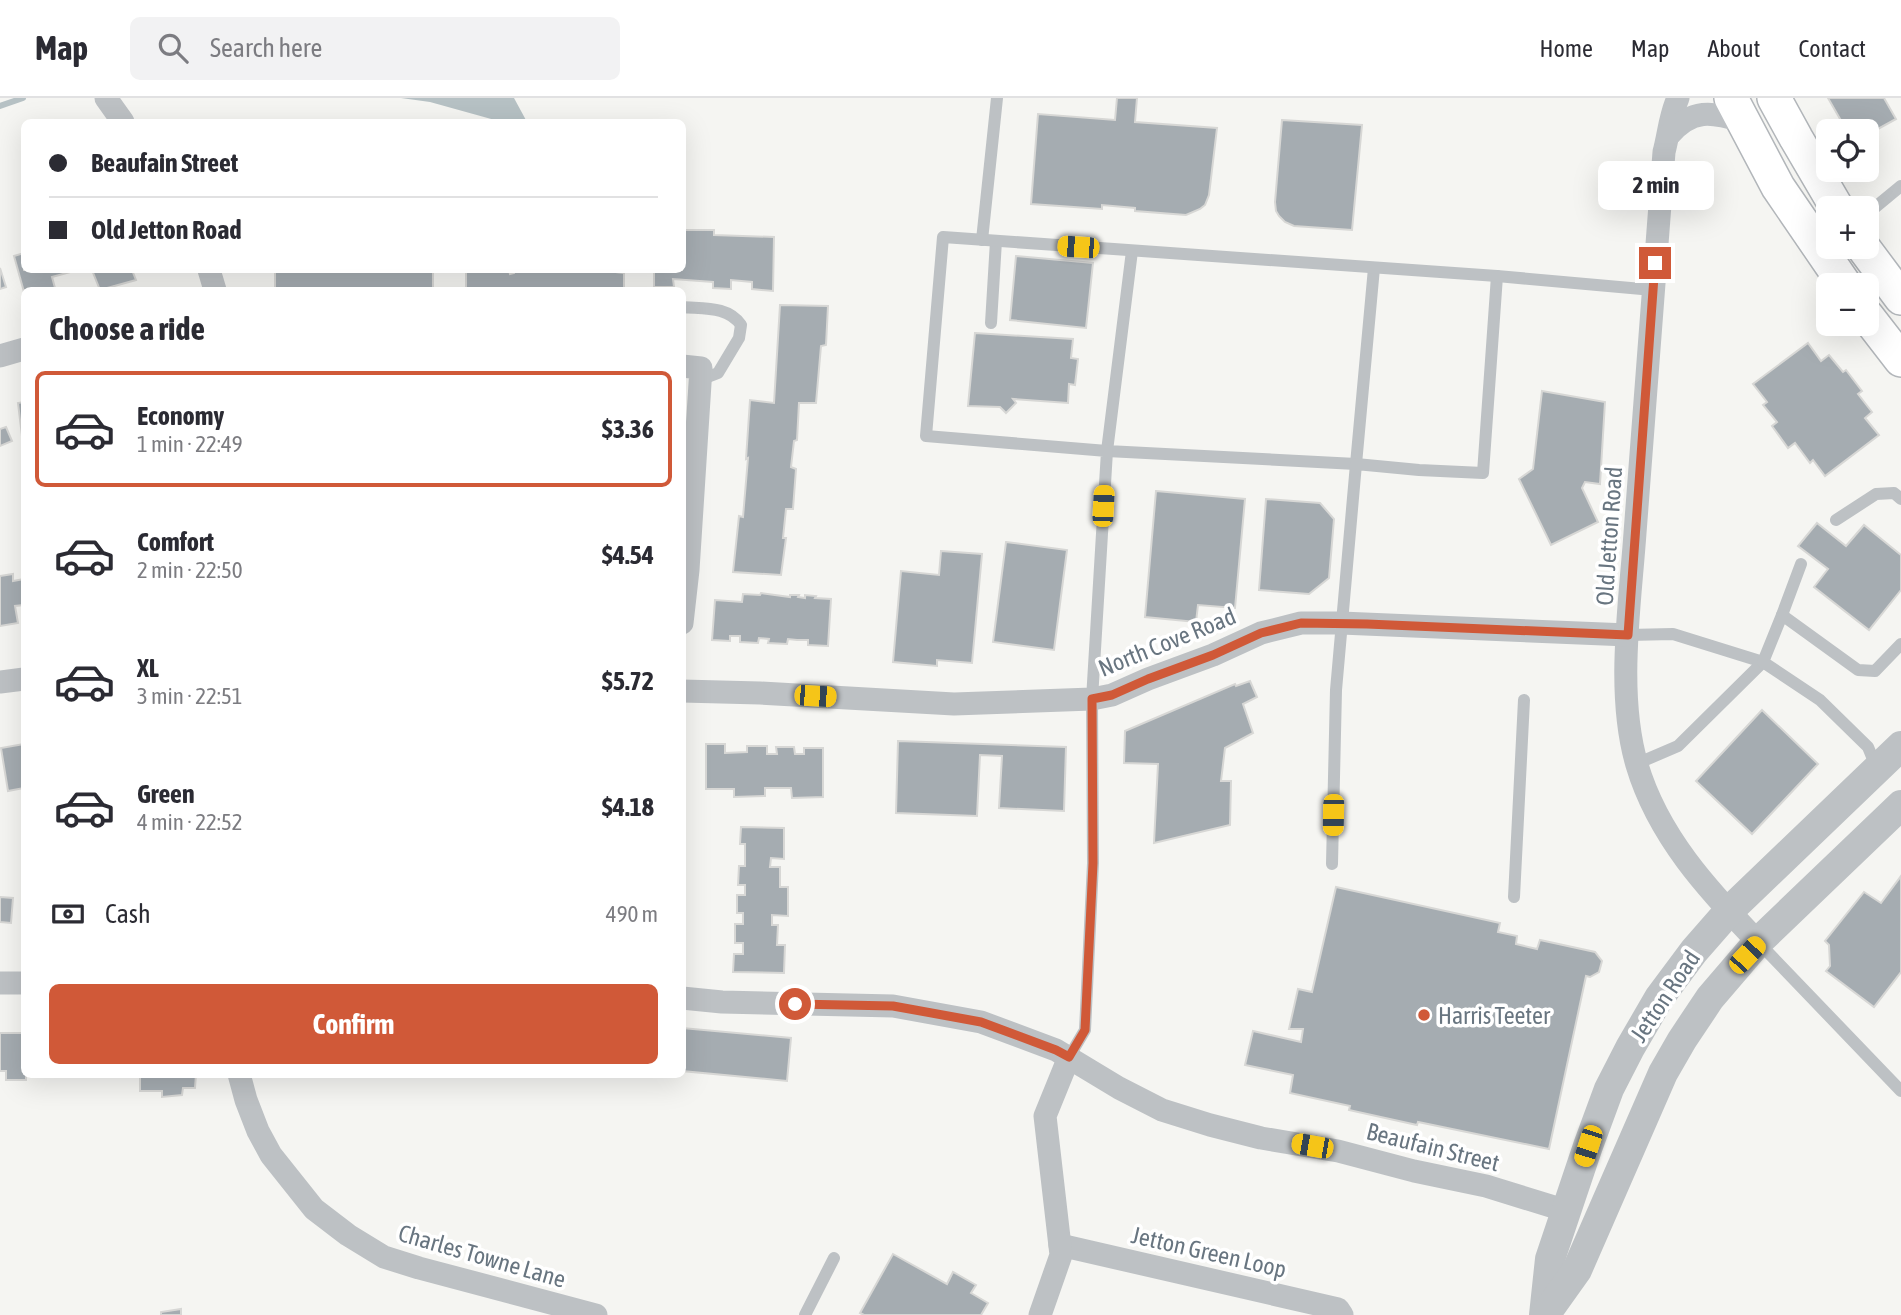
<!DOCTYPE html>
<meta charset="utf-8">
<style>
body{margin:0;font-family:"Asap Condensed",sans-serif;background:#f2f2f3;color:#2b2b33;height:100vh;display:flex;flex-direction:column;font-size:26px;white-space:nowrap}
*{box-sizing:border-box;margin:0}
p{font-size:23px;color:#7c7c81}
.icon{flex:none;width:38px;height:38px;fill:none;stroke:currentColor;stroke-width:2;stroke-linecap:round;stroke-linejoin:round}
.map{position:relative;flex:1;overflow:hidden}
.details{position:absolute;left:21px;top:189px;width:665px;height:791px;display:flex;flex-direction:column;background:#fff;border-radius:10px;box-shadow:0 7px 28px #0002}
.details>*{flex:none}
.hud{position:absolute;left:21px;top:21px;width:665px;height:154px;border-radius:10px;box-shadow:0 7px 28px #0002;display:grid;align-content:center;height:154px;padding:0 28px;background:#fff}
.fabs{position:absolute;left:1816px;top:21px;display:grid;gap:14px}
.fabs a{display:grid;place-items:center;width:63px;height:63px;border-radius:10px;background:#fff;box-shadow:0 7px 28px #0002;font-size:35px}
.end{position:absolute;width:32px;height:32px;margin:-16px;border:9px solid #d05938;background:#fff;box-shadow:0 0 0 4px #fff}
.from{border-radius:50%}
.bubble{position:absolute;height:49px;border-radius:10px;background:#fff;box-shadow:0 7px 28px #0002;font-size:23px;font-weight:700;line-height:49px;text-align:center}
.car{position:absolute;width:21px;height:42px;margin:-21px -10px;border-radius:9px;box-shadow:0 0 5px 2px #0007;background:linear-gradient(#f5c518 24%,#345 0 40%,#f5c518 0 76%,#345 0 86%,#f5c518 0)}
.hud b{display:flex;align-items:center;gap:24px;height:66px;font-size:26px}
.hud b+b{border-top:2px solid #e1e1e2}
.hud i{width:18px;height:18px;background:#2b2b33}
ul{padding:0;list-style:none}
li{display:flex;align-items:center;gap:21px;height:116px;margin:0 14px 10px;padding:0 14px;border:4px solid transparent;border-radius:10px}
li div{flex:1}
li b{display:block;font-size:26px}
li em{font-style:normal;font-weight:700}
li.current{border-color:#d05938}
li>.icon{width:63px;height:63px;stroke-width:1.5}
h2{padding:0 28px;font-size:32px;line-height:84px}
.pay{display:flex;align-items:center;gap:18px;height:77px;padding:0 28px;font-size:26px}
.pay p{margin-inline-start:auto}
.action{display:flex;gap:14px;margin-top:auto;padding:14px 28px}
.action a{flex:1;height:80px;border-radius:10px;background:#d05938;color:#fff;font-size:28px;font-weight:700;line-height:80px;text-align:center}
header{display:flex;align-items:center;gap:42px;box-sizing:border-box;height:98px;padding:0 35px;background:#fff;border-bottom:2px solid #e1e1e2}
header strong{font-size:33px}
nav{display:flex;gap:38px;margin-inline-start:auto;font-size:24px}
.search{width:490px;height:63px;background:#f2f2f3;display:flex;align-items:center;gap:18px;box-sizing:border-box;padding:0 24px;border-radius:10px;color:#7c7c81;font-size:26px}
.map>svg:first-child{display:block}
.water{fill:#b6c1c4}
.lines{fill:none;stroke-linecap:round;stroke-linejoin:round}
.stream{stroke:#b6c1c4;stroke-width:6}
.building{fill:#a5acb1;stroke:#d7d7d5;stroke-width:2}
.secondary-casing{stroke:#b2b6ba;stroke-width:36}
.service{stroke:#bdc1c4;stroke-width:12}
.minor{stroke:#bdc1c4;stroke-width:23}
.tertiary{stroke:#bdc1c4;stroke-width:30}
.secondary{stroke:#fff;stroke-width:33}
.route{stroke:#d05938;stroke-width:9}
.poi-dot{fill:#d05938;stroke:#fff;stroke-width:2.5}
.labels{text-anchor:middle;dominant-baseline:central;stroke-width:7;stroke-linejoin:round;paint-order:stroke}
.street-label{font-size:24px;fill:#687580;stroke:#fff}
.poi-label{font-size:24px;fill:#687580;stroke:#fff;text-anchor:start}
</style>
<header>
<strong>Map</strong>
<div class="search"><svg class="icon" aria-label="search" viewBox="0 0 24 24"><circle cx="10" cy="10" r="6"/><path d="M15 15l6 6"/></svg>Search here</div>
<nav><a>Home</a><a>Map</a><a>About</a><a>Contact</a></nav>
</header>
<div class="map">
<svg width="1901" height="1217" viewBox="0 0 1901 1217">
<rect width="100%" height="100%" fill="#f5f5f2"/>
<path class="water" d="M401,0H514L527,24H502L430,4Z"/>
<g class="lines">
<path class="stream" d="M0,8L23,0"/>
</g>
<g class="building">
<path d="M1117,0H1137L1135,24L1217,30L1209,97L1205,107L1200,111L1186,117L1135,113V110L1102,107V111L1031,106L1038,16L1115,22Z"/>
<path d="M1828,0H1884L1896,21L1867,37V33H1847Z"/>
<path d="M1282,22L1362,27L1352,132L1294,128L1285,124L1279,118L1276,113L1275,104Z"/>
<path d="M682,132H714V137L774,139L773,193L752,191V184L731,182V191L713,190V184L673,181L674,189H654V172H682Z"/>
<path d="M24,155V172L74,173L52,179L55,190L45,192H24V194L14,158Z"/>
<path d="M1016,158L1093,165L1086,230L1010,222Z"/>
<path d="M0,170L6,189L0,191Z"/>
<path d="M92,172H132L136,182L100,192Z"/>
<rect x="275" y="172" width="158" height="20"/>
<path d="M466,172H509L510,176L514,175V172H543L552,173V172H598L624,175V192H466Z"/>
<path d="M780,207L828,208L826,247L821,248L816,305H799L797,342L794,343L791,369L796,371L793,411H786L783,440H786L781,477L733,474L739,418L743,419L748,360L746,361L750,302L774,305Z"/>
<path d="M975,235L1073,241L1071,260L1078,261L1075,287L1069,286L1068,305L1013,301L1016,305L1006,315L1000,309L968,308Z"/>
<path d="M1808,245L1821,263L1829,257L1843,274L1846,272L1862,293L1858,296L1872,314L1865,320L1879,337L1825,378L1813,362L1810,365L1795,345L1788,350L1772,328L1777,324L1763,307L1767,304L1753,286Z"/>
<path d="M1542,293L1605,304L1600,386L1585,384L1582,390L1598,424L1551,447L1519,381L1533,371Z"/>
<path d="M24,304V338H22L18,305Z"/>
<path d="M6,329L12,343L0,348V331Z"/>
<path d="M1156,393L1245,401L1235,510L1198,507L1196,524L1145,519Z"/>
<path d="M1266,401L1320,405L1334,421L1329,480L1309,496L1259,492Z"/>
<path d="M1817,425L1846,448L1864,427L1901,457V492L1869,532L1814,489L1828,471L1798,448Z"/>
<path d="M1006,444L1067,452L1054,552L993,544Z"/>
<path d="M941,453L982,456L972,565L937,562V568L893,564L901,473L939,477Z"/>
<path d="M13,476V483L24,481V507L15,508L18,525L0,528V478Z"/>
<path d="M761,495L790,499V497H799L798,499L805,500V497L816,498L815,500L831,501L828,548L808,547V542H797L788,541L787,546L768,545L769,541L759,540L758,545L740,544V538H730V543L712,542L715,502L742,504L743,496L760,497Z"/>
<path d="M1250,583L1257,599L1243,606L1253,635L1225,650L1221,683H1231L1230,727L1154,745L1158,666L1124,665L1125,633L1235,586L1236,588Z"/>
<path d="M1762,612L1818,666L1752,736L1696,683Z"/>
<path d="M898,643L1066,649L1064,713L999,710L1002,658L980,657L977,718L896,715Z"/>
<path d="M24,646V690L8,693L1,650Z"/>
<path d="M706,646H725V655L747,654V648H767V656H777L776,649H794L795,656H804V650H823V699L792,700L791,690H765V698L734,699V691H706Z"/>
<path d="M741,729L784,730V761L771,760L770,769H780V789H788V818L772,817V827H778L777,847H785L784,875L733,874L734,856H743V845H735V826H743V815H737V797H745V787H738L739,768H745V746H740Z"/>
<path d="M1901,778V874L1874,909L1826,873L1830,868L1829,847L1825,843L1864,794L1881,805Z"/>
<path d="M1336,789L1500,825L1498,834L1517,838L1516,846L1537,851L1540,842L1595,854L1602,863L1599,874L1590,879L1586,878L1549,1051L1418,1024L1417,1027L1349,1012L1350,1008L1290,995L1293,977L1245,967L1253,933L1301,944L1303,931H1289L1298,891L1312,894Z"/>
<path d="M0,799L13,800L11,825L0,824Z"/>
<path d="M682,930L791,940L787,983L682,973Z"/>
<path d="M0,935H24V976H26V982H6V973H0Z"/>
<path d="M140,976H196L195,990H183L182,997L162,999V993H140Z"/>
<path d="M893,1156L947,1186L953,1174L976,1187L971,1195L988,1205L981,1217H864L860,1215Z"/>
<path d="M181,1211V1217H161V1214Z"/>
</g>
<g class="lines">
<defs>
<g id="secondary">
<path d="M1731,0L1778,89L1845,187"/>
<path d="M1774,0L1796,40L1837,110"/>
<path d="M1863,149L1901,200"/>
<path d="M1867,218L1901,262"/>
</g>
</defs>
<use href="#secondary" class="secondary-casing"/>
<g class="service">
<path d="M1867,116L1901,88"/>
<path d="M982,142L997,0"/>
<path d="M1132,153L1107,353L1356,366L1374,170"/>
<path d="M682,209C704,211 728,208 741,227L739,240L718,275L700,282"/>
<path d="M991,225L996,143"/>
<path d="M1836,422L1876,396L1894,395L1901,401"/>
<path d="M1782,517L1801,466"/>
<path d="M1628,537L1673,536L1763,564L1678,648L1636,666"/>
<path d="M1877,671L1868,649L1820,602L1763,564L1782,517L1858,572L1875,573L1901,546"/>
<path d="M1332,766L1336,592L1356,366L1419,372L1483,375L1497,178"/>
<path d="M1514,799L1524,602"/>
<path d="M1758,844L1901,993"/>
<path d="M1069,959L1085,932L1093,765L1092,601L1107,353L926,338L943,139L1497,178L1653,192"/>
<path d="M805,1217L834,1160"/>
</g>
<g class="minor">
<path d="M106,0L123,24"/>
<path d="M1678,0C1670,17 1669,35 1664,54C1654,181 1644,308 1635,435C1630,507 1616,596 1637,667C1658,738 1708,792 1758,844"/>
<path d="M1669,37C1692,10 1712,14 1742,23"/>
<path d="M209,172L215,192"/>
<path d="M0,258L24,251"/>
<path d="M682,268L701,270L688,472L682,525"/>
<path d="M0,584L24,581"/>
<path d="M682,593L760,595L954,606L1092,601L1112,597L1148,581L1213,557L1261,535L1301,525H1341L1628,537"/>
<path d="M0,885H24"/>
<path d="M682,900L722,904L893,908L981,924L1056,952L1119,990L1162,1012L1210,1027L1261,1040L1338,1053L1414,1073L1486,1088L1567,1113"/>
<path d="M239,976L246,1002L258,1033L271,1057L314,1111L348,1137L384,1159L419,1170L596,1217"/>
<path d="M1060,1147L1338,1211L1342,1217"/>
<path d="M1040,1217L1061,1157L1045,1018L1069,959"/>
</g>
<g class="tertiary">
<path d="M1544,1217L1550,1161L1588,1048L1609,991L1630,950L1659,900L1694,853L1729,813L1901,648"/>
<path d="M1545,1217L1577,1172L1663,975L1682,942L1710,900L1758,844L1901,707"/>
</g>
<use href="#secondary" class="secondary"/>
</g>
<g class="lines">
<path class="route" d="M795,906L893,908L981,924L1056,952L1069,959L1085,932L1093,765L1092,601L1112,597L1148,581L1213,557L1261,535L1301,525L1367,526L1628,537L1655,165"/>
</g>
<circle class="poi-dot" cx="1424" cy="917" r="7"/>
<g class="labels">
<g class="street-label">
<text transform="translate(1609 438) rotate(-86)">Old Jetton Road</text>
<text transform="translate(1167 544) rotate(-22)">North Cove Road</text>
<text transform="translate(1665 898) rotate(-56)">Jetton Road</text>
<text transform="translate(1433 1049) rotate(14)">Beaufain Street</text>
<text transform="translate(1209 1154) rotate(13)">Jetton Green Loop</text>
<text transform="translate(482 1158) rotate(16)">Charles Towne Lane</text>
</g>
<g class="poi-label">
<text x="1438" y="917">Harris Teeter</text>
</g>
</g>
</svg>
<div class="fabs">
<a><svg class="icon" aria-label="locate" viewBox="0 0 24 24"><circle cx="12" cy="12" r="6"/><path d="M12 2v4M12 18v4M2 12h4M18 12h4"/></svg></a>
<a>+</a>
<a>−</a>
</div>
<i class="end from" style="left:795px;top:906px"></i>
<i class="end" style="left:1655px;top:165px"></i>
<div class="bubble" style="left:1598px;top:63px;width:116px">2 min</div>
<i class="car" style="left:1078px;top:149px;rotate:274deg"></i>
<i class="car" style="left:1103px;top:408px;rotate:3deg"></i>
<i class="car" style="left:815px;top:598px;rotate:93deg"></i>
<i class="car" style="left:1333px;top:717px;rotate:181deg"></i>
<i class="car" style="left:1747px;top:857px;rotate:43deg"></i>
<i class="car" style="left:1312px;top:1048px;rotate:280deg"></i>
<i class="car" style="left:1588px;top:1048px;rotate:198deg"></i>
<div class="hud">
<b><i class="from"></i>Beaufain Street</b>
<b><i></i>Old Jetton Road</b>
</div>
<section class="details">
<h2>Choose a ride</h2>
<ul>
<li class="current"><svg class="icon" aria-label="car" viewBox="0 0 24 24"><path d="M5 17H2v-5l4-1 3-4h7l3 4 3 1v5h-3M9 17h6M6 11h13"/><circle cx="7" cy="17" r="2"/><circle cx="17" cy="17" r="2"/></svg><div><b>Economy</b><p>1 min · 22:49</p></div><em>$3.36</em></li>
<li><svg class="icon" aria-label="car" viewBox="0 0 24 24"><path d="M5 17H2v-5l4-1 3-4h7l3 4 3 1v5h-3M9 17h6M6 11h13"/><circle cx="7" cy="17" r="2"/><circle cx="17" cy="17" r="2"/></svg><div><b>Comfort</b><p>2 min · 22:50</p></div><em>$4.54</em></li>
<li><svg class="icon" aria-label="car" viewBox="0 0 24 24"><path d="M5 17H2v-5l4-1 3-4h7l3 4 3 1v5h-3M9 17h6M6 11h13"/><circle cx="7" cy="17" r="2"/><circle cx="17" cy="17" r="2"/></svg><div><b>XL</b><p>3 min · 22:51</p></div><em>$5.72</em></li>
<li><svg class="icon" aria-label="car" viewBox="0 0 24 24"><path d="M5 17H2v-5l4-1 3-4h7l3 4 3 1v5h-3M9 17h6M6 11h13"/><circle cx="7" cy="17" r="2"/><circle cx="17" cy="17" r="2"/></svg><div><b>Green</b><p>4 min · 22:52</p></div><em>$4.18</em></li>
</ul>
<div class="pay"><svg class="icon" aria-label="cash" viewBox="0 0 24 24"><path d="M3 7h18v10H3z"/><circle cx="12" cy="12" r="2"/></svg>Cash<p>490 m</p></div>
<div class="action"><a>Confirm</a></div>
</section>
</div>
